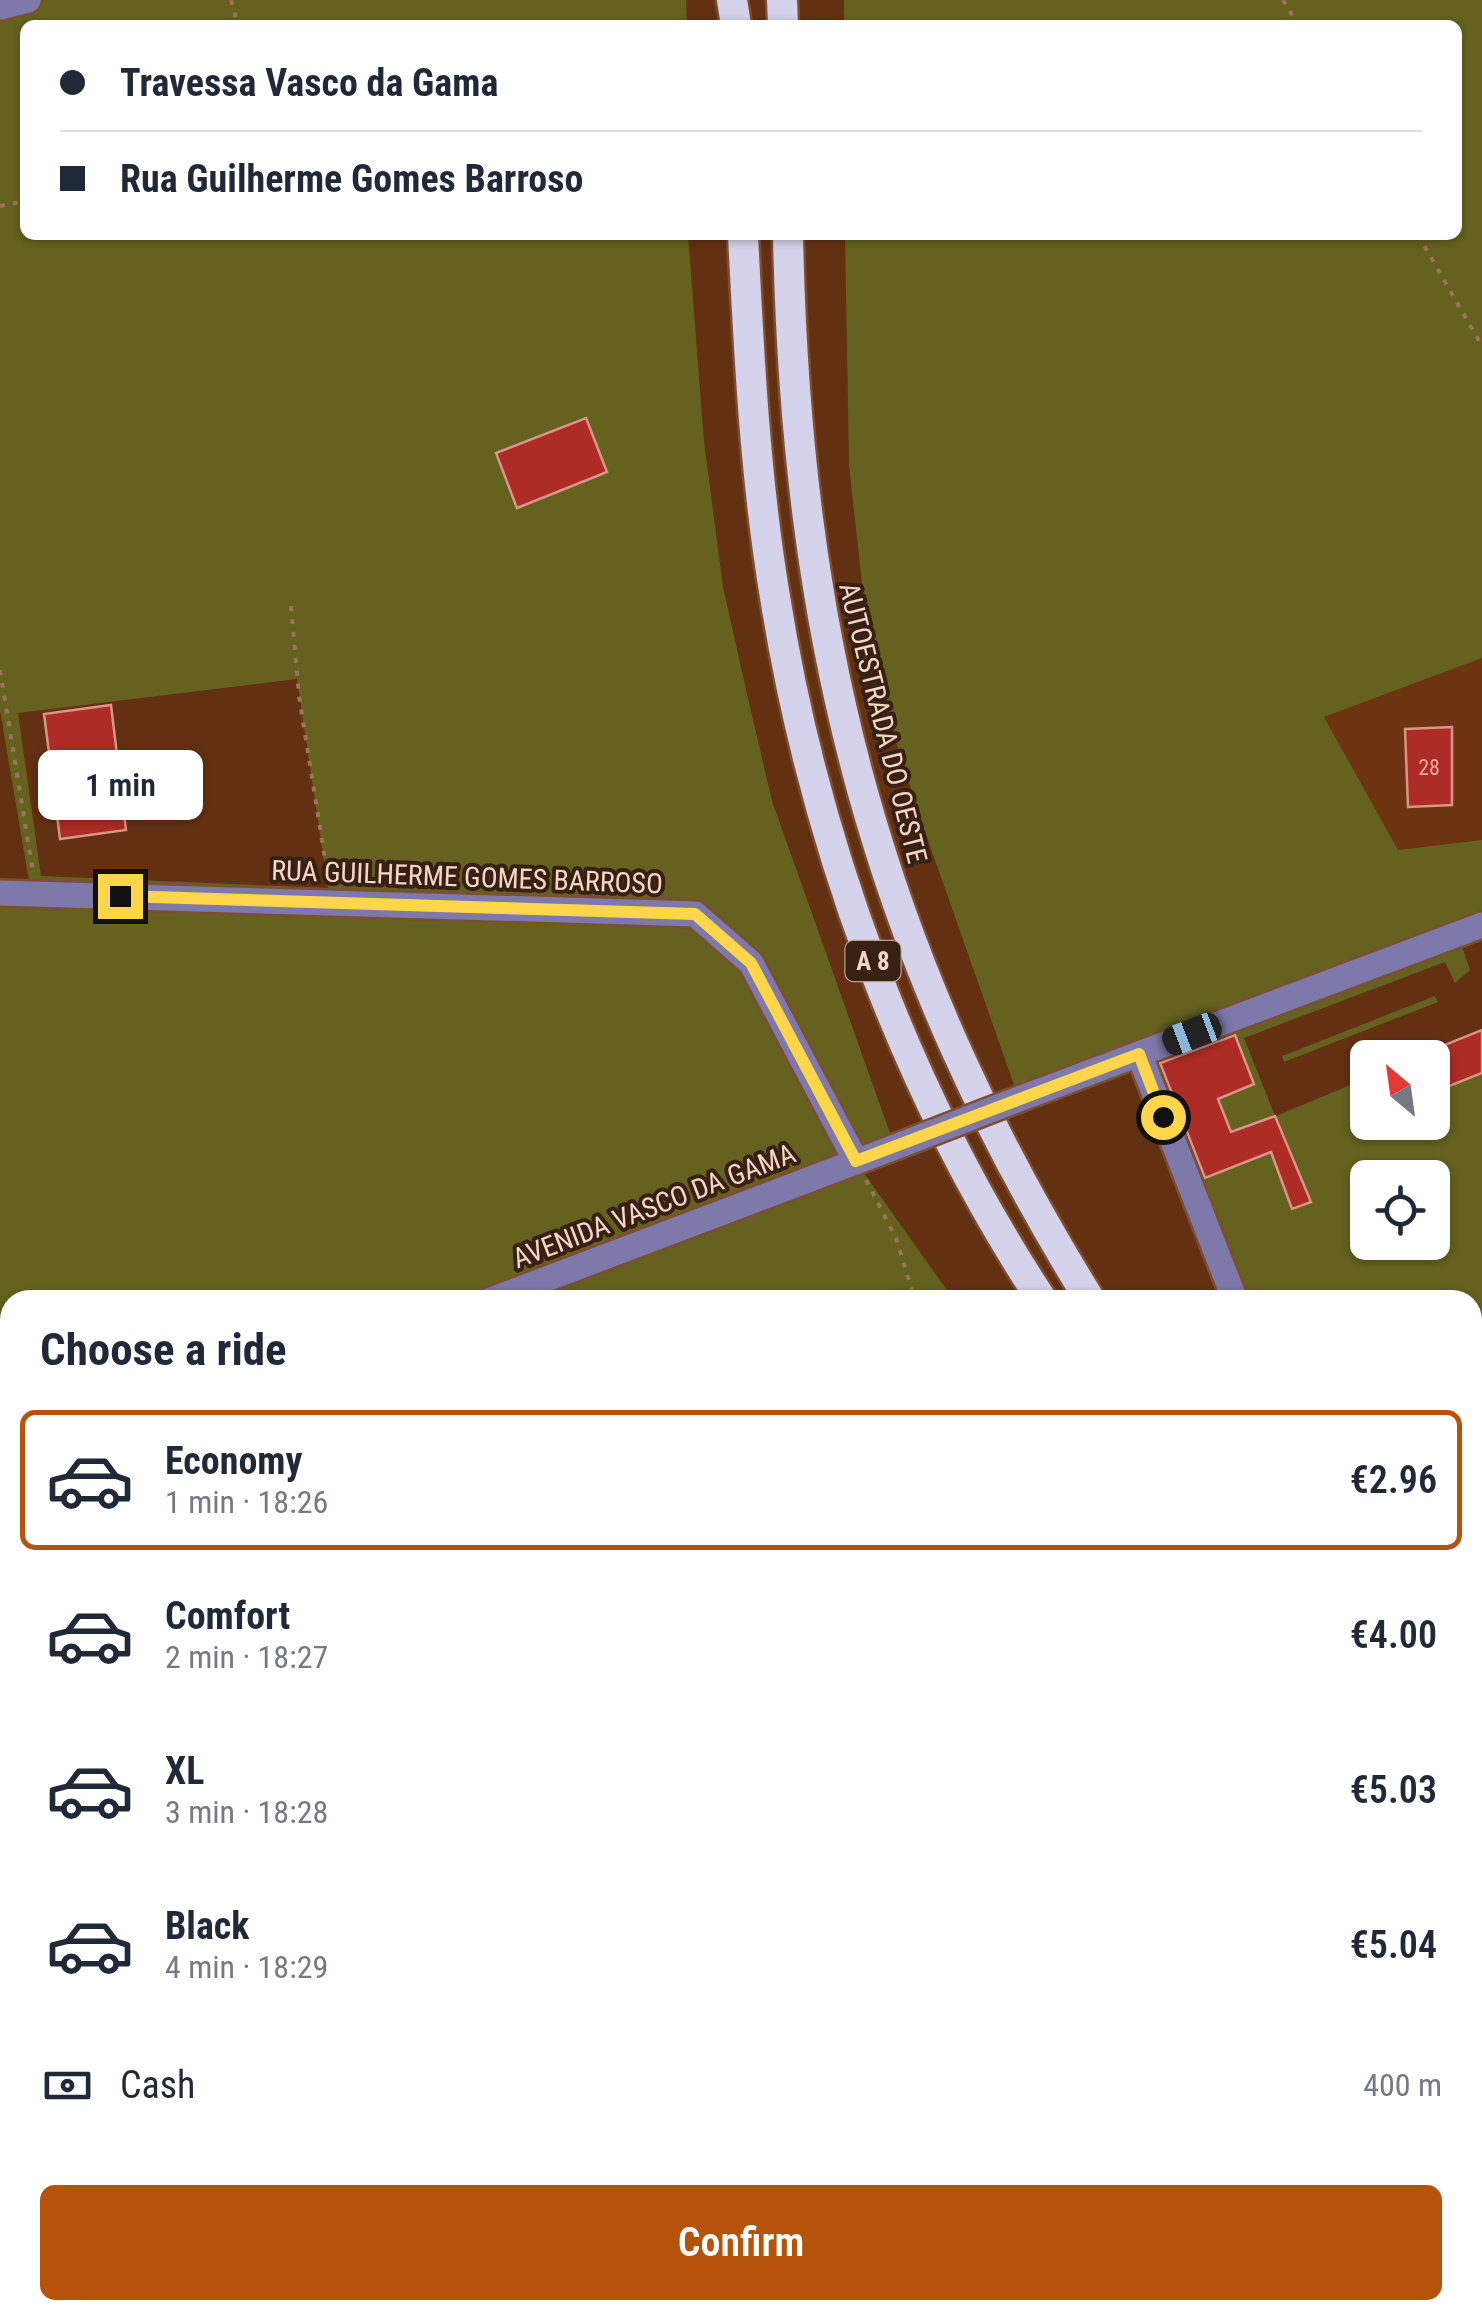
<!DOCTYPE html>
<meta charset="utf-8">
<style>
body{margin:0;font-family:"Roboto Condensed",sans-serif;background:#f6f6f7;color:#1f2937;height:100vh;display:flex;flex-direction:column;font-size:38px;white-space:nowrap}
*{box-sizing:border-box;margin:0}
p{font-size:32px;color:#747a83}
.icon{flex:none;width:55px;height:55px;fill:none;stroke:currentColor;stroke-width:2;stroke-linecap:round;stroke-linejoin:round}
.map{position:relative;flex:1;overflow:hidden}
.details{position:absolute;left:0px;top:1290px;width:1482px;height:1030px;display:flex;flex-direction:column;background:#fff;border-radius:30px 30px 0 0;box-shadow:0 2px 8px #0004}
.details>*{flex:none}
.guide{position:absolute;left:20px;top:20px;width:1442px;height:220px;border-radius:15px;box-shadow:0 2px 8px #0004;display:grid;align-content:center;height:220px;padding:0 40px;background:#fff}
.needle{width:65px;rotate:331deg}
.controls{position:absolute;left:1350px;top:1040px;display:grid;gap:20px}
.controls a{display:grid;place-items:center;width:100px;height:100px;border-radius:15px;background:#fff;box-shadow:0 2px 8px #0004;font-size:50px}
.end{position:absolute;width:45px;height:45px;margin:-22px;border:12px solid #ffd54a;background:#111;box-shadow:0 0 0 5px #111}
.from{border-radius:50%}
.bubble{position:absolute;height:70px;border-radius:15px;background:#fff;box-shadow:0 2px 8px #0004;font-size:32px;font-weight:600;line-height:70px;text-align:center}
.car{position:absolute;width:30px;height:60px;margin:-30px -15px;border-radius:12px;box-shadow:0 0 8px 2px #0007;background:linear-gradient(#222 24%,#8ab4d8 0 40%,#222 0 76%,#8ab4d8 0 86%,#222 0)}
.guide b{display:flex;align-items:center;gap:35px;height:95px;font-size:38px}
.guide b+b{border-top:2px solid #e0e1e3}
.guide i{width:25px;height:25px;background:#1f2937}
ul{padding:0;list-style:none}
li{display:flex;align-items:center;gap:30px;height:140px;margin:0 20px 15px;padding:0 20px;border:5px solid transparent;border-radius:15px}
li div{flex:1}
li b{display:block;font-size:38px}
li em{font-style:normal;font-weight:600}
li.current{border-color:#b45309}
li>.icon{width:90px;height:90px;stroke-width:1.5}
h2{padding:0 40px;font-size:45px;line-height:120px}
.pay{display:flex;align-items:center;gap:25px;height:110px;padding:0 40px;font-size:38px}
.pay p{margin-inline-start:auto}
.cta{display:flex;gap:20px;margin-top:auto;padding:20px 40px}
.cta a{flex:1;height:115px;border-radius:15px;background:#b45309;color:#fff;font-size:40px;font-weight:600;line-height:115px;text-align:center}
.map>svg:first-child{display:block}
.built{fill:#6e3411}
.green{fill:#64621e;fill-rule:evenodd}
.building{fill:#ad2c26;stroke:#d9948b;stroke-width:2.5}
.lines{fill:none;stroke-linecap:round;stroke-linejoin:round}
.minor-casing{stroke:#7d4e32;stroke-width:30}
.highway-casing{stroke:#7d4e32;stroke-width:35}
.path{stroke:#9f735b;stroke-width:4;stroke-dasharray:5 8;stroke-linecap:butt}
.minor{stroke:#7d79aa;stroke-width:25}
.highway{stroke:#d4d3eb;stroke-width:30}
.minor-bridge-casing{stroke:#7d4e32;stroke-width:30;stroke-linecap:butt}
.minor-bridge{stroke:#7d79aa;stroke-width:25}
.route{stroke:#ffd54a;stroke-width:12}
.labels{text-anchor:middle;dominant-baseline:central;stroke-width:8;stroke-linejoin:round;paint-order:stroke}
.number-label{font-size:22px;fill:#e4ab9d}
.shield{fill:#372014;stroke:#bd9f90;stroke-width:2.5}
.shield-label{font-size:25px;font-weight:bold;fill:#f6d5c5}
.street-label{font-size:28px;fill:#f6d5c5;stroke:#372014}
</style>
<div class="map">
<svg width="1482" height="2320" viewBox="0 0 1482 2320">
<rect width="100%" height="100%" fill="#633012"/>
<path class="built" d="M1482,658V840L1398,850L1324,717Z"/>
<g class="green">
<path d="M0,0H686L687,25H25V235H688L704,442L723,587L747,694L772,801L895,1147L856,1162L954,1300H10V1901L0,1884V893H31L0,710ZM297,679L328,888L41,876L18,713Z"/>
<path d="M844,0H1482V658L1324,717L1398,850L1482,840V925L1458,934L1470,970L1455,983L1445,962L1244,1038L1275,1116L1231,1132L1191,1034L1019,1099L922,823L871,664L849,466L845,235H1458V25H844Z"/>
<path d="M1435,996L1438,1002L1284,1062L1282,1056Z"/>
<path d="M1482,1030V1624L1472,1615V1300H1235L1190,1184L1271,1152L1292,1209L1310,1202L1276,1116L1367,1078L1368,1122H1432V1058L1416,1057ZM1368,1178H1432V1242H1368Z"/>
<path d="M1473,2035L1482,2059V2320H1282L1274,2310H1472Z"/>
<path d="M195,2310H298L302,2320H196Z"/>
<path d="M377,2310H594L602,2320H386Z"/>
</g>
<g class="building">
<path d="M586,418L607,472L517,508L496,453Z"/>
<path d="M111,705L126,830L60,839L44,714Z"/>
<path d="M1452,727V805L1408,807L1405,729Z"/>
<path d="M1482,1030V1073L1432,1093V1050Z"/>
<path d="M1235,1035L1254,1084L1218,1099L1231,1132L1275,1116L1311,1202L1292,1209L1271,1152L1205,1178L1160,1063Z"/>
</g>
<g class="lines">
<defs>
<g id="minor">
<path d="M0,7L28,0"/>
<path d="M0,893L695,914L751,963L856,1161"/>
<path d="M1139,1054L1235,1300"/>
<path d="M1019,1099L1482,925"/>
<path d="M491,1300L895,1147"/>
<path d="M0,1488L10,1484"/>
</g>
<g id="highway">
<path d="M732,0L736,25"/>
<path d="M782,0L783,25"/>
<path d="M743,235C749,356 755,477 775,597C814,842 905,1092 1042,1300"/>
<path d="M788,235C796,638 877,956 1090,1300"/>
<path d="M1472,1729L1482,1737"/>
<path d="M1472,1785L1482,1793"/>
</g>
</defs>
<use href="#minor" class="minor-casing"/>
<use href="#highway" class="highway-casing"/>
<g class="path">
<path d="M231,0L238,25"/>
<path d="M1283,0L1298,25"/>
<path d="M0,206L25,201"/>
<path d="M1418,235L1482,346"/>
<path d="M291,606L299,696L328,878"/>
<path d="M0,670L33,872"/>
<path d="M866,1180L896,1238L915,1300"/>
<path d="M0,1883L10,1899"/>
<path d="M1472,2104L1482,2107"/>
<path d="M196,2310L197,2320"/>
</g>
<use href="#minor" class="minor"/>
<use href="#highway" class="highway"/>
<defs>
<path id="minor-bridge" d="M895,1147L1019,1099"/>
</defs>
<use href="#minor-bridge" class="minor-bridge-casing"/>
<use href="#minor-bridge" class="minor-bridge"/>
</g>
<g class="lines">
<path class="route" d="M120,896L695,914L751,963L856,1161L1139,1054L1163,1117"/>
</g>
<g class="labels">
<g class="number-label">
<text x="1429" y="767">28</text>
</g>
<rect class="shield" x="845.5" y="941" width="55" height="40" rx="8"/>
<g class="shield-label">
<text x="873" y="961">A 8</text>
</g>
<g class="street-label">
<text transform="translate(883 723) rotate(76)">AUTOESTRADA DO OESTE</text>
<text transform="translate(467 877) rotate(2)">RUA GUILHERME GOMES BARROSO</text>
<text transform="translate(654 1206) rotate(-21)">AVENIDA VASCO DA GAMA</text>
</g>
</g>
</svg>
<div class="controls">
<a><svg class="needle" viewBox="-14 -14 28 28"><path d="M0-13l5 13h-10z" fill="#e53935"/><path d="M0 13l5-13h-10z" fill="#747a83"/></svg></a>
<a><svg class="icon" aria-label="locate" viewBox="0 0 24 24"><circle cx="12" cy="12" r="6"/><path d="M12 2v4M12 18v4M2 12h4M18 12h4"/></svg></a>
</div>
<i class="end from" style="left:1163px;top:1117px"></i>
<i class="end" style="left:120px;top:896px"></i>
<div class="bubble" style="left:38px;top:750px;width:165px">1 min</div>
<i class="car" style="left:1192px;top:1034px;rotate:249deg"></i>
<div class="guide">
<b><i class="from"></i>Travessa Vasco da Gama</b>
<b><i></i>Rua Guilherme Gomes Barroso</b>
</div>
<section class="details">
<h2>Choose a ride</h2>
<ul>
<li class="current"><svg class="icon" aria-label="car" viewBox="0 0 24 24"><path d="M5 17H2v-5l4-1 3-4h7l3 4 3 1v5h-3M9 17h6M6 11h13"/><circle cx="7" cy="17" r="2"/><circle cx="17" cy="17" r="2"/></svg><div><b>Economy</b><p>1 min · 18:26</p></div><em>€2.96</em></li>
<li><svg class="icon" aria-label="car" viewBox="0 0 24 24"><path d="M5 17H2v-5l4-1 3-4h7l3 4 3 1v5h-3M9 17h6M6 11h13"/><circle cx="7" cy="17" r="2"/><circle cx="17" cy="17" r="2"/></svg><div><b>Comfort</b><p>2 min · 18:27</p></div><em>€4.00</em></li>
<li><svg class="icon" aria-label="car" viewBox="0 0 24 24"><path d="M5 17H2v-5l4-1 3-4h7l3 4 3 1v5h-3M9 17h6M6 11h13"/><circle cx="7" cy="17" r="2"/><circle cx="17" cy="17" r="2"/></svg><div><b>XL</b><p>3 min · 18:28</p></div><em>€5.03</em></li>
<li><svg class="icon" aria-label="car" viewBox="0 0 24 24"><path d="M5 17H2v-5l4-1 3-4h7l3 4 3 1v5h-3M9 17h6M6 11h13"/><circle cx="7" cy="17" r="2"/><circle cx="17" cy="17" r="2"/></svg><div><b>Black</b><p>4 min · 18:29</p></div><em>€5.04</em></li>
</ul>
<div class="pay"><svg class="icon" aria-label="cash" viewBox="0 0 24 24"><path d="M3 7h18v10H3z"/><circle cx="12" cy="12" r="2"/></svg>Cash<p>400 m</p></div>
<div class="cta"><a>Confirm</a></div>
</section>
</div>
